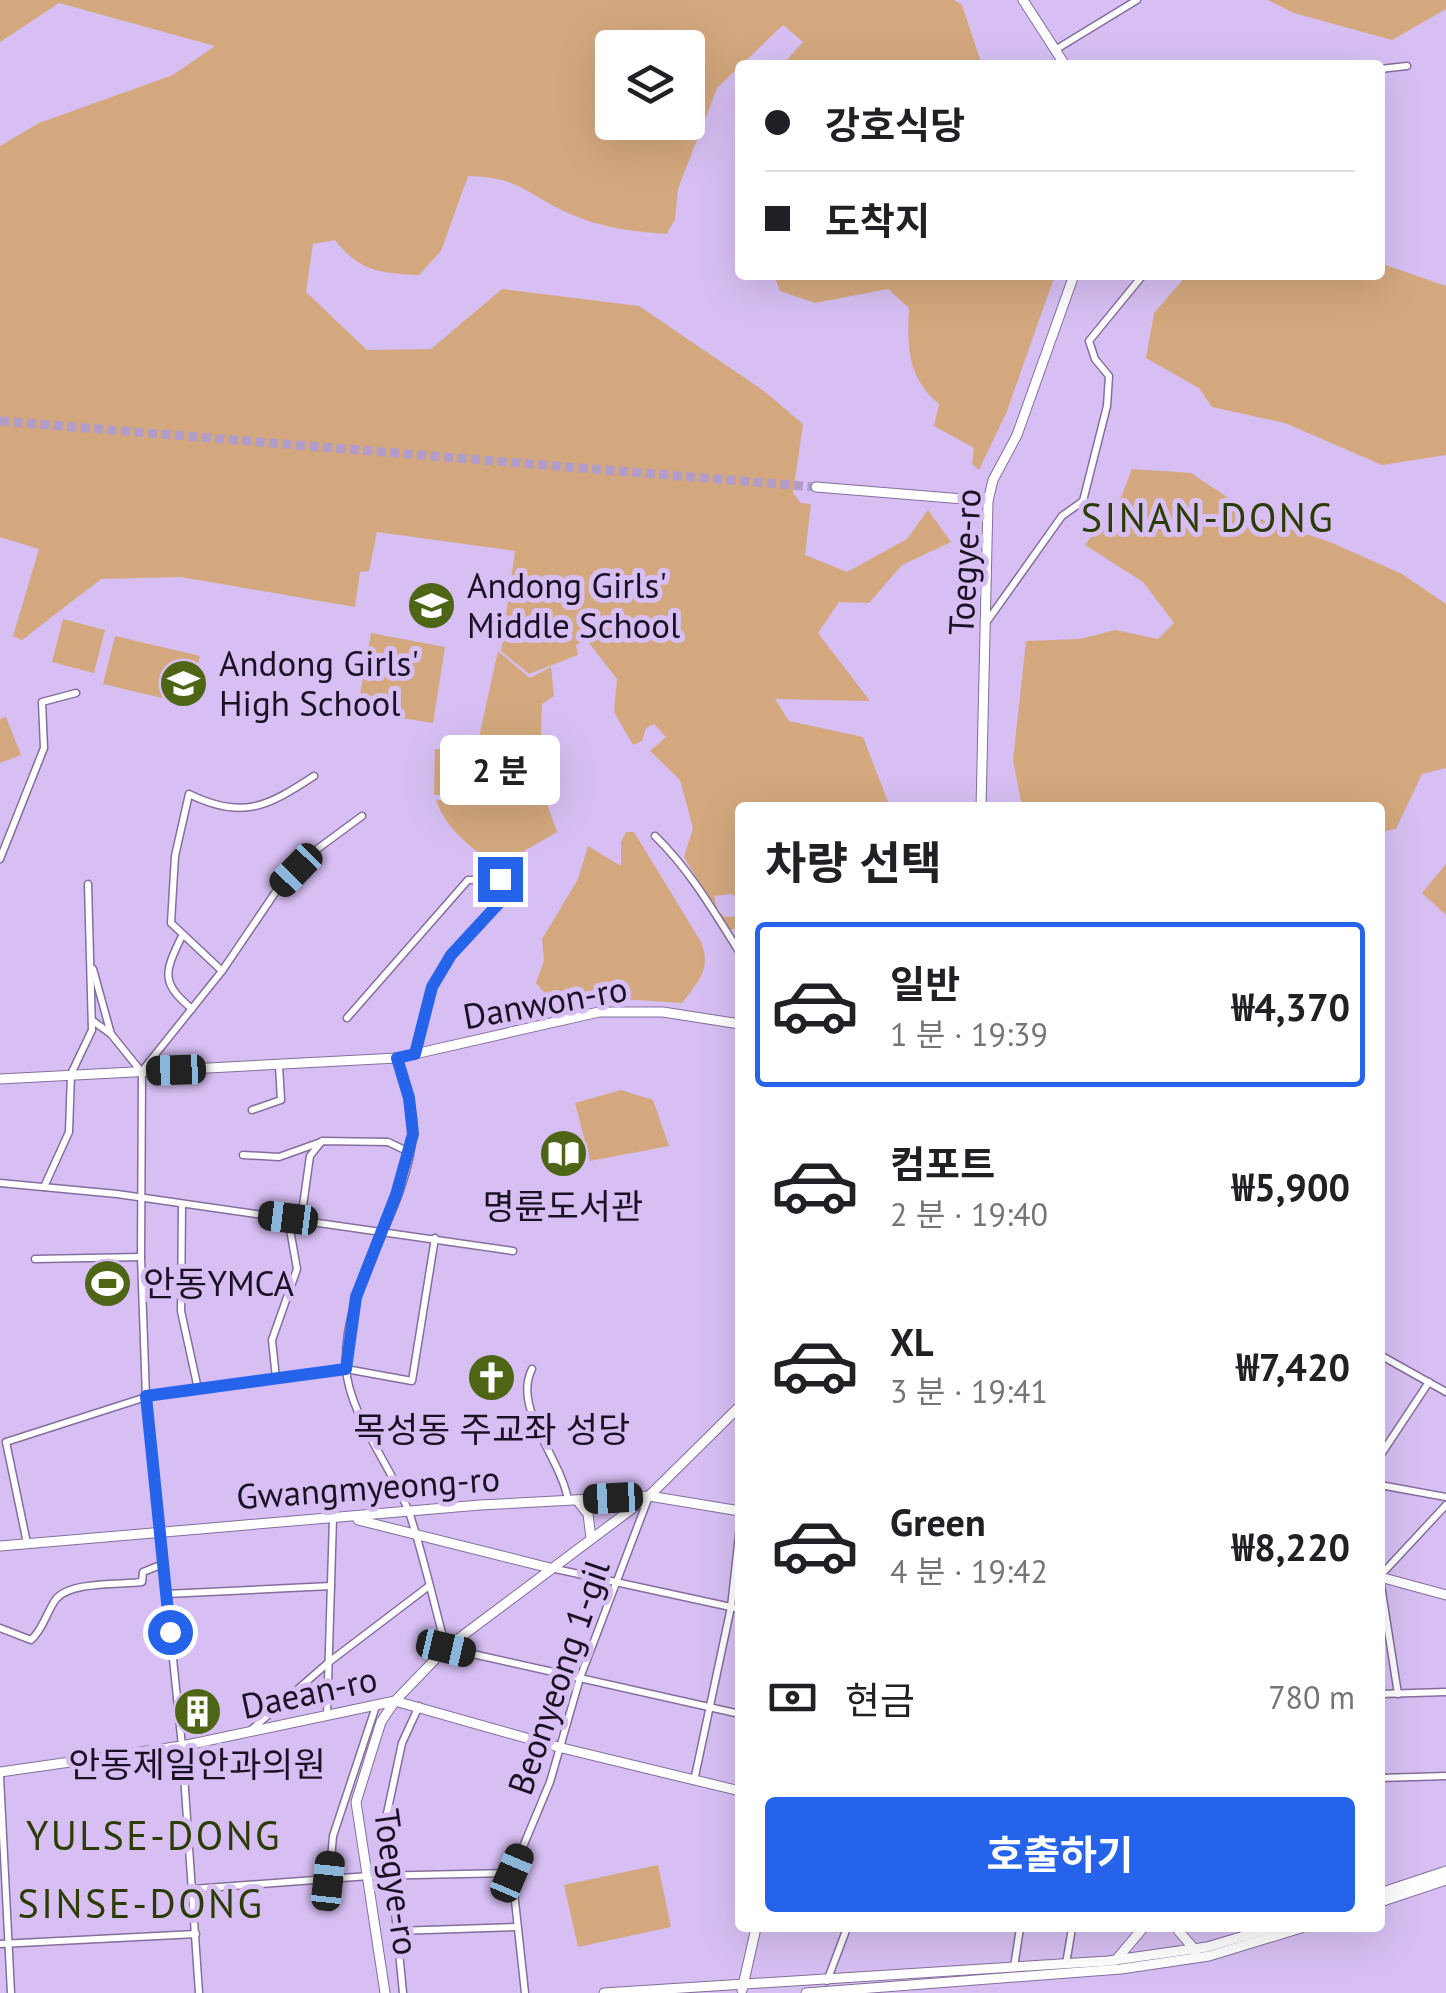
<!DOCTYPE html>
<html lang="ko">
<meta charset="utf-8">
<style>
body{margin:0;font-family:"PT Sans","Noto Sans KR",sans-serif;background:#f6f6f6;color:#202124;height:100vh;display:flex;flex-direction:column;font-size:38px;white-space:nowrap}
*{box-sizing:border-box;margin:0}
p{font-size:32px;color:#757577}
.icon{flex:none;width:55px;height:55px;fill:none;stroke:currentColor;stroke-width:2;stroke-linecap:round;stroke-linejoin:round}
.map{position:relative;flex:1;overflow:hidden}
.side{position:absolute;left:735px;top:802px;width:650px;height:1130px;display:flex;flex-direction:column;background:#fff;border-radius:10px;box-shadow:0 10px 40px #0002}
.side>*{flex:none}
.top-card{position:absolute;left:735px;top:60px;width:650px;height:220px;border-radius:10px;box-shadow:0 10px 40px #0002;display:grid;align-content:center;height:220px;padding:0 30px;background:#fff}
.fabs{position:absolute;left:595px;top:30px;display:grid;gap:20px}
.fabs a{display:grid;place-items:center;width:110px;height:110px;border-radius:10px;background:#fff;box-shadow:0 10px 40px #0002;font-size:50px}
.end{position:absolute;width:45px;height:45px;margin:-22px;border:12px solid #2563eb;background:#fff;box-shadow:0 0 0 5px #fff}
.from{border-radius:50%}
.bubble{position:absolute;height:70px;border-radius:10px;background:#fff;box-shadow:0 10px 40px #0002;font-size:32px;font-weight:700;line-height:70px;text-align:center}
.car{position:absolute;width:30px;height:60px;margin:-30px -15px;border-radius:12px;box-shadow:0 0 8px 2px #0007;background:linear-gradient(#222 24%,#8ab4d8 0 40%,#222 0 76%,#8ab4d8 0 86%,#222 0)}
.top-card b{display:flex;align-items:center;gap:35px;height:95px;font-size:38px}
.top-card b+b{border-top:2px solid #e0e0e0}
.top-card i{width:25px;height:25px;background:#202124}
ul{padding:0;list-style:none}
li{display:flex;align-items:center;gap:30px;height:165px;margin:0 20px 15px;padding:0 10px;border:5px solid transparent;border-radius:10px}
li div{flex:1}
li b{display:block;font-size:38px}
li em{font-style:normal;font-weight:700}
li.selected{border-color:#2563eb}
li>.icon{width:90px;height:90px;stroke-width:1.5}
h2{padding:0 30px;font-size:45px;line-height:120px}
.pay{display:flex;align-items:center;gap:25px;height:110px;padding:0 30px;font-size:38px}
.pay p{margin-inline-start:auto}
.button{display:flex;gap:20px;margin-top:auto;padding:20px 30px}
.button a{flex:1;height:115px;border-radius:10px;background:#2563eb;color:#fff;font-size:40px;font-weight:700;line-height:115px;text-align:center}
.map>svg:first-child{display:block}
.green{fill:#d3a87e;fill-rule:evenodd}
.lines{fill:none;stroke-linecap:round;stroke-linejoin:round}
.tertiary-tunnel{stroke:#b19cca;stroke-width:9;stroke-dasharray:9 4.5;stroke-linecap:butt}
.minor-casing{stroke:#846e9d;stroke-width:9}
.tertiary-casing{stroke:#846e9d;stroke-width:11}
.minor{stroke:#fff;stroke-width:6}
.tertiary{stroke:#fff;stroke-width:9}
.route{stroke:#2563eb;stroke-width:12}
.labels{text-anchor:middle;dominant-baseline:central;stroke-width:10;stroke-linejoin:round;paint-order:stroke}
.street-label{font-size:35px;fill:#1a1224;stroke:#d7bff3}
.poi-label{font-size:35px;fill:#1a1224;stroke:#d7bff3;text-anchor:start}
.quarter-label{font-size:40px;letter-spacing:2.5px;fill:#2b3b02;stroke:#d7bff3}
</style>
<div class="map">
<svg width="1446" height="1993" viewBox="0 0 1446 1993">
<rect width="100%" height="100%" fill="#d7bff3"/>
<g class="green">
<path d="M0,0H954L962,5L982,65H782L803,42L783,25L717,88L678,189L675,219L667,234C634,232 598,227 568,213C525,193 519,177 468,176L441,251L419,275C380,273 360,272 335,240L313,244L306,292L367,350L431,349L502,289L639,306L764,391L803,424L793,493L801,503L811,504L805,555L847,572L907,539L928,510L951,542L902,565L869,603L839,602L818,633L870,701L775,699L789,721L863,737L890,807L740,808V900L731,894L714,896L718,911L725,917L740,916V928L728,930L684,857L693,828L680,780L650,751L666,737L654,724L646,728L642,741L633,745L614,712L617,679L586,639L576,645L578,655L529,674L501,651L515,551L377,532L369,571L360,572L355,607L181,577L101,579L22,640L13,636L39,549L0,537V146L39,123L173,75L215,46L59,3L0,42ZM612,48H688V122H612Z"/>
<path d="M1268,0H1446V9L1392,40L1294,13Z"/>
<path d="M1380,263L1446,286V455L1382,465L1285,423L1212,407L1199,388L1146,358L1154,313L1187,275H1380Z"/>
<path d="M774,275H1055L1007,411L979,470L972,464L974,448L934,426L939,404C907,378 907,346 909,308L888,289L815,303L780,291Z"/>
<path d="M1132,469L1191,473L1260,519L1330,542L1402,574L1446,604V768L1422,774L1396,829L1380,832V808L1022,807L1013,760L1026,641L1080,639L1115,630L1158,639L1174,623L1143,582L1085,545L1121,497Z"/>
<path d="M63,619L105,630L94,673L52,662Z"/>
<path d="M371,633L445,647L433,723L357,711Z"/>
<path d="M115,636L200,656L188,704L103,684Z"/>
<path d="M498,651L530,678L551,667L554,696L542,704L541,734L531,758L557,832L497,867C473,849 444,828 436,799L458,804V799L474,800L477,746Z"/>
<path d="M6,717L21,755L0,763V719Z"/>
<path d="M435,749L473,750L472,796L434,795Z"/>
<path d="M626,832H634L701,942C712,969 698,982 682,1003L606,998L517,1016L530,1005L532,996L542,1004L549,998L536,983L544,960L542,939L578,879L588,846L621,866V842Z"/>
<path d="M1446,864V915L1422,893Z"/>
<path d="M621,1090L653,1100L669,1146L590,1161L575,1103Z"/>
<path d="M658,1865L671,1927L578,1947L564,1885Z"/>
</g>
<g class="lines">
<path class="tertiary-tunnel" d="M0,421L816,487"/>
<defs>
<g id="minor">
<path d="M1055,50L1137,0"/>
<path d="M1380,69L1407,66"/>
<path d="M988,620L1062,516L1083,501L1107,406L1109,376L1095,359L1089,341L1143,275"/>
<path d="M655,836C690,870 714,912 740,953"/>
<path d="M0,859L44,748L42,702L76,693"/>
<path d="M181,938C164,973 161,983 192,1009"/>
<path d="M93,969L111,1034"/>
<path d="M222,971L171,923L175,856L189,794C242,820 267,807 314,776"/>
<path d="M347,1018L468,880L499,879L512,889L451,955L432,987L416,1053"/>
<path d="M93,1021L111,1034L140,1070"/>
<path d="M397,1058C404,1082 415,1107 413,1133C407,1214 342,1283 346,1367C348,1414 394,1470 410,1515C424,1558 434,1604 446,1648L740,1714"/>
<path d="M252,1110L281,1100L279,1066"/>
<path d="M243,1155L279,1157L321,1142"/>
<path d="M0,1183L117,1194L513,1251"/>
<path d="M44,1187L69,1132L71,1074L92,1030L88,884"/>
<path d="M182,1206L181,1311L198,1389"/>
<path d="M301,1220L310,1156L322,1141L388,1142L409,1152"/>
<path d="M35,1259L141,1257"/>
<path d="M1380,1355L1446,1392"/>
<path d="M532,1369C512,1408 561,1458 568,1500"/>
<path d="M276,1378L272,1340L297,1269L288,1218"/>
<path d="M1380,1456L1429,1382"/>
<path d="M1380,1485L1446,1497"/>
<path d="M27,1543L6,1442L146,1397L346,1369L412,1381L435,1238"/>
<path d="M551,1568L740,1609"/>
<path d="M1380,1576L1446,1505"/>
<path d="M1380,1579L1398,1694"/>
<path d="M166,1594L331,1586"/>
<path d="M0,1628L31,1640C44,1628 46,1613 56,1599C71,1581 120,1585 142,1582L143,1572L163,1564"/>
<path d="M1380,1694L1446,1692"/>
<path d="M327,1715L333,1518"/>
<path d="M251,1730L329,1662L429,1586"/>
<path d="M0,1777L11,1993"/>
<path d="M1380,1778L1446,1776"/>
<path d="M694,1781L731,1607L740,1526"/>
<path d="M329,1881L333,1836L376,1706"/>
<path d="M193,1889L369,1876L512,1873"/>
<path d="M396,1931L516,1927"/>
<path d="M0,1944L196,1934"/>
<path d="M1066,1964L1072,1928"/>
<path d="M1014,1967L1020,1928"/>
<path d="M827,1981L847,1928"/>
<path d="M199,1993L182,1746L146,1397L141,1257L142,1071L222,971L277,890L316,850L362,816"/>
<path d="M403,1993L386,1818L402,1743L419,1706"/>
<path d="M525,1993L512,1873L550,1782L580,1678L648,1499"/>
</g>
<g id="tertiary">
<path d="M1023,0L1065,65"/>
<path d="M816,487L988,501"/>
<path d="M981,808L988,501L993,480L1017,435L1074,275"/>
<path d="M0,1079L397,1058L599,1012H663L740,1024"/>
<path d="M577,1500L588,1514L591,1538"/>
<path d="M358,1520L550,1568"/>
<path d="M0,1546L480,1505L649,1496L740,1511"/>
<path d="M1380,1577L1446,1595"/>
<path d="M0,1772L182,1746L395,1701L558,1747L740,1791"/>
<path d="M1380,1893L1446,1871"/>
<path d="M1380,1902L1446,1880"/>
<path d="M1176,1928L1196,1951"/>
<path d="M1116,1960L1143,1928"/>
<path d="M742,1990L756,1928"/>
<path d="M385,1993L356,1802L381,1722L395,1701L446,1648L649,1496L740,1406"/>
<path d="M604,1993L1108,1961L1207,1947L1271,1928"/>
<path d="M806,1993L1121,1969L1209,1956L1301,1928"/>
</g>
</defs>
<use href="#minor" class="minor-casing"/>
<use href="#tertiary" class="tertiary-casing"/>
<use href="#minor" class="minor"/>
<use href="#tertiary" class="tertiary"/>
</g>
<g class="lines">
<path class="route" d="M170,1632L146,1396L346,1369L356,1297L396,1195L413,1134L409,1098L397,1058L415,1054L432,987L451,955L512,889L500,879"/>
</g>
<defs>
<symbol id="school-disc" viewBox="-11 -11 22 22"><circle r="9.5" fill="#4d6515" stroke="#d7bff3"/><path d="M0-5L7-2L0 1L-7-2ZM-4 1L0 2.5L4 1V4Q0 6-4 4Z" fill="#fff"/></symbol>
<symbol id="library-disc" viewBox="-11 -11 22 22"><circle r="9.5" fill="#4d6515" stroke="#d7bff3"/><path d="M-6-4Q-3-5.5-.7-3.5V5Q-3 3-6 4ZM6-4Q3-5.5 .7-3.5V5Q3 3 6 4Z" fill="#fff"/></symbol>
<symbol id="stadium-disc" viewBox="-11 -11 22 22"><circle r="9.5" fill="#4d6515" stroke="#d7bff3"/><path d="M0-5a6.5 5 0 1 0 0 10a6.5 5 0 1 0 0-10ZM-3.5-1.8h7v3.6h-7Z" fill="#fff"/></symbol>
<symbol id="church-disc" viewBox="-11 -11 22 22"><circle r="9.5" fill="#4d6515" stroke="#d7bff3"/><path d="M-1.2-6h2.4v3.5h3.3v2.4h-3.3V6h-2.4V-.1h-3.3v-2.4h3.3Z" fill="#fff"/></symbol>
<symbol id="building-disc" viewBox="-11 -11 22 22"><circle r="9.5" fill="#4d6515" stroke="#d7bff3"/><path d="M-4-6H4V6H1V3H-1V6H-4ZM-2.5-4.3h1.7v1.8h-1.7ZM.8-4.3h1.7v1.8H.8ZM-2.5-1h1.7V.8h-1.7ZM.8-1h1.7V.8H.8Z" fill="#fff"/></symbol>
</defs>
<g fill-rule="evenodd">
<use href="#school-disc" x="404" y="578" width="55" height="55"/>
<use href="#school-disc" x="156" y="656" width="55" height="55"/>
<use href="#library-disc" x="536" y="1126" width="55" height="55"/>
<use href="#stadium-disc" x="80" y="1256" width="55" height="55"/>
<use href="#church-disc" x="464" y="1350" width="55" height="55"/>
<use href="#building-disc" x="170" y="1684" width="55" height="55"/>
</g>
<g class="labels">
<g class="street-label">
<text transform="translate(964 562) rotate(-87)">Toegye-ro</text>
<text transform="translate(545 1002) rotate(-10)">Danwon-ro</text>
<text transform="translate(368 1487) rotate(-4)">Gwangmyeong-ro</text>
<text transform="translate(558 1677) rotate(-71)">Beonyeong 1-gil</text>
<text transform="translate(309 1692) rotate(-12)">Daean-ro</text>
<text transform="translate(397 1882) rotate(82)">Toegye-ro</text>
</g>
<g class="poi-label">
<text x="467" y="585">Andong Girls'<tspan x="467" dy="40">Middle School</tspan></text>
<text x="219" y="663">Andong Girls'<tspan x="219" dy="40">High School</tspan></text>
<text x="563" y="1206" text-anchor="middle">명륜도서관</text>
<text x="143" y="1283">안동YMCA</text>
<text x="492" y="1429" text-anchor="middle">목성동 주교좌 성당</text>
<text x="197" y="1764" text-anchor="middle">안동제일안과의원</text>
</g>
<g class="quarter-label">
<text x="1208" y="517">SINAN-DONG</text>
<text x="154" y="1835">YULSE-DONG</text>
<text x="141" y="1903">SINSE-DONG</text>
</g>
</g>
</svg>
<div class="fabs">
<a><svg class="icon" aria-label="layers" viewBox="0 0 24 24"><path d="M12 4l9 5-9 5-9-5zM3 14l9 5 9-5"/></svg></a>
</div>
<i class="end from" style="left:170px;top:1632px"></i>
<i class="end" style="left:500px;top:879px"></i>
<div class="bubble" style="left:440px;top:735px;width:120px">2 분</div>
<i class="car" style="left:296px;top:870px;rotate:224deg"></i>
<i class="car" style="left:176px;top:1070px;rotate:268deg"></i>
<i class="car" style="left:288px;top:1218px;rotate:277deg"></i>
<i class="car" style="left:613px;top:1498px;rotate:267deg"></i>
<i class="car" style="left:446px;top:1648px;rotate:103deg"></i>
<i class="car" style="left:512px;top:1873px;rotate:23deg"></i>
<i class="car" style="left:328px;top:1881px;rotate:6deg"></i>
<div class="top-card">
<b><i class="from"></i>강호식당</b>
<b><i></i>도착지</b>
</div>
<section class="side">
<h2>차량 선택</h2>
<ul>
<li class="selected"><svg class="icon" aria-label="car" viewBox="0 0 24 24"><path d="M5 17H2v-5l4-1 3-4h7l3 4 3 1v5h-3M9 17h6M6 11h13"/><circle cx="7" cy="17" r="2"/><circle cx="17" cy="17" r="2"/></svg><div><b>일반</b><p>1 분 · 19:39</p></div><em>₩4,370</em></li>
<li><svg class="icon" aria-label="car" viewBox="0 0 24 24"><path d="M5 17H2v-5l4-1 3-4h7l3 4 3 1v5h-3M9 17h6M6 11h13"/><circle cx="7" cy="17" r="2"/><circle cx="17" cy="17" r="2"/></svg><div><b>컴포트</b><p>2 분 · 19:40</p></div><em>₩5,900</em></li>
<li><svg class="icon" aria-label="car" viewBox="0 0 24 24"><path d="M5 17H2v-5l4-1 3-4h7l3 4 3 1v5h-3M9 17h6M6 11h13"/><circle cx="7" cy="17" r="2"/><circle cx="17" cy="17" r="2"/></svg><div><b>XL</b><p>3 분 · 19:41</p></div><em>₩7,420</em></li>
<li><svg class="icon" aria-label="car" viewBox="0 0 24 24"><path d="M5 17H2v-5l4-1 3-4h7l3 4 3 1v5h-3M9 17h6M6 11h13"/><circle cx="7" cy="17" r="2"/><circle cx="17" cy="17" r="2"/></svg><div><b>Green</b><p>4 분 · 19:42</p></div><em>₩8,220</em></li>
</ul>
<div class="pay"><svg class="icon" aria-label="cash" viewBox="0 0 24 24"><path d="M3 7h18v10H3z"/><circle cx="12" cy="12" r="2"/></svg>현금<p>780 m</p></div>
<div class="button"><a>호출하기</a></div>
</section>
</div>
